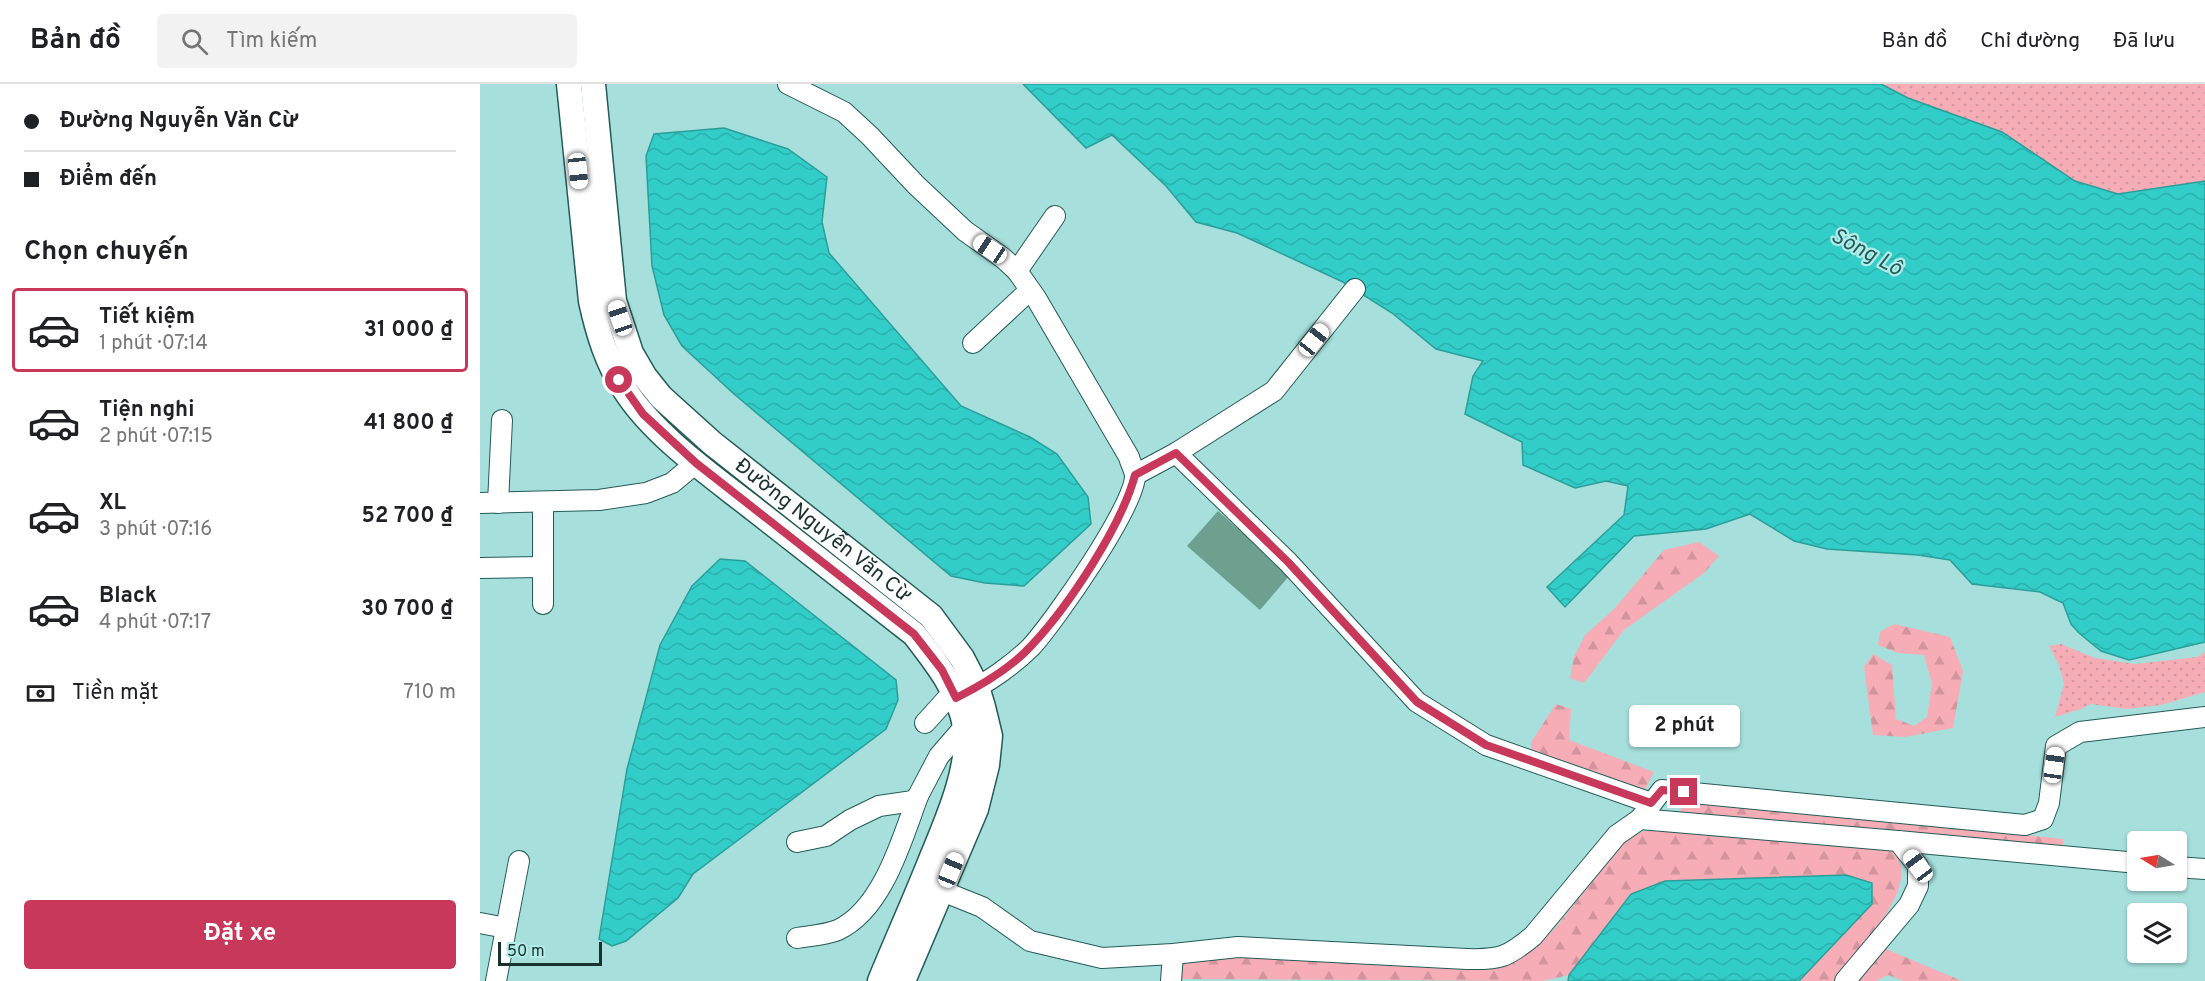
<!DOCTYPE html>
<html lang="vi">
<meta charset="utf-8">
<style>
body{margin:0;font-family:Overpass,sans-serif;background:#f2f2f2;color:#202124;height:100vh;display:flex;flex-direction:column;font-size:22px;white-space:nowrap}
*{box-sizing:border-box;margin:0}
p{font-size:20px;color:#757577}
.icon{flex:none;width:33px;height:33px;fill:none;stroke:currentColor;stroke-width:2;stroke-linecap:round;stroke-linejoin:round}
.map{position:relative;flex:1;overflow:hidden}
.drawer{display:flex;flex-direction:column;background:#fff;width:480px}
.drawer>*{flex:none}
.top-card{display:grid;align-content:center;height:132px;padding:0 24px;background:#fff}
.needle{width:39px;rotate:281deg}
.controls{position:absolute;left:1647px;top:747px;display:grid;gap:12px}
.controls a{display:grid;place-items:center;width:60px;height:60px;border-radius:6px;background:#fff;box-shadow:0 2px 4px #0004;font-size:30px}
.scale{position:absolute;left:18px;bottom:15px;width:104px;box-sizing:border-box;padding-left:6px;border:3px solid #1a3130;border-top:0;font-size:16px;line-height:21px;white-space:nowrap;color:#1a3130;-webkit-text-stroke:4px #b3ede9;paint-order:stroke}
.end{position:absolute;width:27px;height:27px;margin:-14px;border:8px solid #c8385a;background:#fff;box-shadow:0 0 0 3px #fff}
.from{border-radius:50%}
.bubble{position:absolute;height:42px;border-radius:6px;background:#fff;box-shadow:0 2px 4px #0004;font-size:20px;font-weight:700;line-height:42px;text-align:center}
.car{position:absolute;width:18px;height:36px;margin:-18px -9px;border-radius:8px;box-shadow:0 0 4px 2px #0007;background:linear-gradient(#fff 24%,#345 0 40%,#fff 0 76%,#345 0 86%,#fff 0)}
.top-card b{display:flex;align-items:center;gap:21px;height:57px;font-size:22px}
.top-card b+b{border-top:2px solid #e0e0e0}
.top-card i{width:15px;height:15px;background:#202124}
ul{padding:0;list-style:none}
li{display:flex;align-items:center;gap:18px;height:84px;margin:0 12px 9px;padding:0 12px;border:3px solid transparent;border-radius:6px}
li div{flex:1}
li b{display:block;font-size:22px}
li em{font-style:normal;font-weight:700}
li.on{border-color:#c8385a}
li>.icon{width:54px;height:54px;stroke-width:1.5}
h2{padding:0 24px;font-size:27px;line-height:72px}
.pay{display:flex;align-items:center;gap:15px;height:66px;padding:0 24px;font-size:22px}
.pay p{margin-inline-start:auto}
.button{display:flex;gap:12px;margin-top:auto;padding:12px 24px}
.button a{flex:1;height:69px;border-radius:6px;background:#c8385a;color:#fff;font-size:24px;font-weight:700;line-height:69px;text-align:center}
header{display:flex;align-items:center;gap:36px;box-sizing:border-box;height:84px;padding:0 30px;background:#fff;border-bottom:2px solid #e0e0e0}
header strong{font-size:28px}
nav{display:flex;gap:33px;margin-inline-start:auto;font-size:21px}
.search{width:420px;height:54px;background:#f2f2f2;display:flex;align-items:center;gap:15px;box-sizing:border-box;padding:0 21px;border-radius:6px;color:#757577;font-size:22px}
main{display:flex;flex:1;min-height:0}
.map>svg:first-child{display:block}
.green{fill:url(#green-dots)}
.forest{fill:url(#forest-firs)}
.water{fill:url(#water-waves);stroke:#2b9e9a;stroke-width:1.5}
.building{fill:#6ea08f}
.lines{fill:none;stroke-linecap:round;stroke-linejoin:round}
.minor-casing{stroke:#225b58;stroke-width:22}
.major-casing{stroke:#225b58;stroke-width:27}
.minor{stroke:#fff;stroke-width:20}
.major{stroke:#fff;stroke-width:24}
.route{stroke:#c8385a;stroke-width:8}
.labels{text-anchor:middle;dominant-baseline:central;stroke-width:4.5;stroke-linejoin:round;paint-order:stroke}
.street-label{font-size:21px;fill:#1a3130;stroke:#b3ede9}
.water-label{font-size:22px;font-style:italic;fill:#205c59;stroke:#b3ede9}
</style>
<header>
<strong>Bản đồ</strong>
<div class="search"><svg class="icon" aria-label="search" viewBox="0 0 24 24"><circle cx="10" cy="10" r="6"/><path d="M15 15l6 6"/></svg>Tìm kiếm</div>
<nav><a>Bản đồ</a><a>Chỉ đường</a><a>Đã lưu</a></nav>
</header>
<main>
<section class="drawer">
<div class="top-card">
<b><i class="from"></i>Đường Nguyễn Văn Cừ</b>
<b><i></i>Điểm đến</b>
</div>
<h2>Chọn chuyến</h2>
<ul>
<li class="on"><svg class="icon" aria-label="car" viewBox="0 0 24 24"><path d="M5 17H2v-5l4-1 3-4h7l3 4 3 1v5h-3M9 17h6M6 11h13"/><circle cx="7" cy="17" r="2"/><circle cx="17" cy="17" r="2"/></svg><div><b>Tiết kiệm</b><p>1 phút · 07:14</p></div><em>31 000 ₫</em></li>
<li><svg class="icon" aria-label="car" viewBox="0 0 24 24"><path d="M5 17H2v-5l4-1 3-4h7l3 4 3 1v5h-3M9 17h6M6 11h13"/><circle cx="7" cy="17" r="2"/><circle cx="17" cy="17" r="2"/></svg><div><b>Tiện nghi</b><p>2 phút · 07:15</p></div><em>41 800 ₫</em></li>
<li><svg class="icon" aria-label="car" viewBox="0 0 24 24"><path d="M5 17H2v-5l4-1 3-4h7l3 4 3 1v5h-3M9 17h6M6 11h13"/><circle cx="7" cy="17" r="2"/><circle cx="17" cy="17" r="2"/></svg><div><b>XL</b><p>3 phút · 07:16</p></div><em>52 700 ₫</em></li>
<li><svg class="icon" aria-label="car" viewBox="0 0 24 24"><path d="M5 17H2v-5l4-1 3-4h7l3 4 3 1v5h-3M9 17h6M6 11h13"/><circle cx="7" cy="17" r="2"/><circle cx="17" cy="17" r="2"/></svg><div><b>Black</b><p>4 phút · 07:17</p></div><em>30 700 ₫</em></li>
</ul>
<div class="pay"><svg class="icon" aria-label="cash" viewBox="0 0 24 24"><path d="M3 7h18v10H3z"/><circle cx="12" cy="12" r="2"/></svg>Tiền mặt<p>710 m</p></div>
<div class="button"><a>Đặt xe</a></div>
</section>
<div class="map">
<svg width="1725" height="897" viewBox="0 0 1725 897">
<defs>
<pattern id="green-dots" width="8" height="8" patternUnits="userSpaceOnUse" patternTransform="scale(1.5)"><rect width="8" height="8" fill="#f7adb6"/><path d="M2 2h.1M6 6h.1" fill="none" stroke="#d3959d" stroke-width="1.8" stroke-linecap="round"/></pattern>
<pattern id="forest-firs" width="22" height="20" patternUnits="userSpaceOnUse" patternTransform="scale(1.5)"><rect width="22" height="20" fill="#f7adb6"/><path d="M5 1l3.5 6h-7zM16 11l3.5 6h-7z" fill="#d3959d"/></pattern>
<pattern id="water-waves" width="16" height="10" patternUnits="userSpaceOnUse" patternTransform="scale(1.5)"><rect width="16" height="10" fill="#32cdc8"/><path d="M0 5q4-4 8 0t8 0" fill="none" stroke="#2cb0ac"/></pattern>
</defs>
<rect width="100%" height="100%" fill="#a6dfdc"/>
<g class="green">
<path d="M1401,0H1725V97L1638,110L1595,97L1522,48L1428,14Z"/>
<path d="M1581,560L1615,574L1655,580L1717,573L1725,568V608L1681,621L1647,625L1610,620L1601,625L1575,633L1584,600L1579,581L1569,562Z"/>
</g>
<g class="forest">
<path d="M1219,458L1239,472L1224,489L1144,546L1104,599L1090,594L1094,573L1105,551L1134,525L1184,466Z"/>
<path d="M1414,540L1470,553L1483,587L1473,644L1425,653L1393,651L1384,583L1393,570L1412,581L1416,635L1434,642L1447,633L1452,600L1444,571L1418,569L1398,561L1400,548Z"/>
<path d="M1076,620L1091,625L1089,656L1174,688L1162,711L1051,671V658Z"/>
<path d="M1208,716L1583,755V766L1203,733L1199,728L1204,719Z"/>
<path d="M1206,744L1405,760C1409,764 1416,769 1418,774C1437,808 1373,873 1353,897H1319L1392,820L1151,810L1089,891L1062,897L702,895V882L708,875L753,870L1012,884L1034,876L1056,864L1076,843L1149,751L1166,747Z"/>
<path d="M1406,865L1482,897H1424L1408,891L1396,897H1378Z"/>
</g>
<g class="water">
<path d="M543,0H1401L1428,14L1522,48L1595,97L1638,110L1725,97V558L1649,576L1621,567L1599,549L1591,540L1583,519L1560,508L1492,500L1470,476L1438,471L1347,465L1314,457L1270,430L1226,445L1154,452L1085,523L1067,503L1144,431L1148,402L1126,397L1095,404L1043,381L1042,358L985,330L993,292L1003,277L956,265L912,229L863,198L757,149L716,138L686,102L632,51L606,64Z"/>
<path d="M244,44L308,65L347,93L342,138L349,169L481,322L550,353L577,370L608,413L611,440L544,502L505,499L471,492L254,310L202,262L184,231L172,182L166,72L174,50Z"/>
<path d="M240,475L265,477L416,596L418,616L406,645L213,790L198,814L146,857L132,862L119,855L147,685L180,561L212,502Z"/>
<path d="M1366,791L1392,799V820L1319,897H1088L1089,891L1151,810L1185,797Z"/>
</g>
<path class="building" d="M738,427L810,491L780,526L707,462Z"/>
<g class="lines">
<defs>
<g id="minor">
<path d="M308,0L364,28L390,52L436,101L485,147L523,174L537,187L556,214L649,373C650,378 654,385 655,391C656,421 574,538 551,563C533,581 507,599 484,610"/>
<path d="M537,187L575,132"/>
<path d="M493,259L550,206"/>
<path d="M696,369L808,478L937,618L1006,661L1171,719"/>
<path d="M655,391L696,369L794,307L875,205"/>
<path d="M0,419L119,416L166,409L192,399L216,379"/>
<path d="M18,419L22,336"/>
<path d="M0,484L63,483"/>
<path d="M63,520V418"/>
<path d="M445,639L473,608"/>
<path d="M1160,735L1418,757L1438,782V802L1429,821L1365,897"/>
<path d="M1418,757L1658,779"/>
<path d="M317,758L346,752L370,736L399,722L433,717L438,712L459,672L485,642"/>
<path d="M1696,783L1725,785"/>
<path d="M462,807L502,823L550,857L622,874L693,870L758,863L987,875C1020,876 1028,873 1053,852L1137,751L1160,735L1182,706L1545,741L1563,735L1569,719L1576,662L1600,648L1725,633"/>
<path d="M0,839L26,844"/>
<path d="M317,854C330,852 346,851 358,846C403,825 422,755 438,712"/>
<path d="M16,897L39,777"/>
<path d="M691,897L693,870"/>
</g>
<g id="major">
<path d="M89,0L111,217C118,249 127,279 145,306C173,350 228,389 269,421C324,464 379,507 434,550C455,577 479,607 485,642C492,683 465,741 450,778C434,818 416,858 400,897"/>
<path id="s1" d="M113,0L134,217L151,269L165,293L181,313L232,359L451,532L482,574L497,603L503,623L510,652L507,681L496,725L423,897"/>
</g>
</defs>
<use href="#minor" class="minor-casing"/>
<use href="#major" class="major-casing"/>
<use href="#minor" class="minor"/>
<use href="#major" class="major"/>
</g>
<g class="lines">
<path class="route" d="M139,296L163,330L216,379L434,550L462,586L476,614C502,601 531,584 551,562C588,523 641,443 655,391L696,369L808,478L937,618L1006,661L1171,719L1182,706L1204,708"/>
</g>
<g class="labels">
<g class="street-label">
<text stroke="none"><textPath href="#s1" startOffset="536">Đường Nguyễn Văn Cừ</textPath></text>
</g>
<g class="water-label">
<text transform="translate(1386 169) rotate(28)">Sông Lô</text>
</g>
</g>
</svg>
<div class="controls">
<a><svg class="needle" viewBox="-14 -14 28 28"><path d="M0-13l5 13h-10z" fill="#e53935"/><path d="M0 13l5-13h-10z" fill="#757577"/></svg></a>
<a><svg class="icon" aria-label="layers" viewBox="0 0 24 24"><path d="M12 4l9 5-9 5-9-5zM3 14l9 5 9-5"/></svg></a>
</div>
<div class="scale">50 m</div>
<i class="end from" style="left:139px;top:296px"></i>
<i class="end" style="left:1204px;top:708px"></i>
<div class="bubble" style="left:1149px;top:621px;width:111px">2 phút</div>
<i class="car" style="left:98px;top:87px;rotate:174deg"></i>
<i class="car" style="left:510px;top:165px;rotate:304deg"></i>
<i class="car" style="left:140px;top:234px;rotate:341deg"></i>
<i class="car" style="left:834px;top:256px;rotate:39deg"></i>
<i class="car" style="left:1574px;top:681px;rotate:8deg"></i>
<i class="car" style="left:1438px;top:782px;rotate:323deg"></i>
<i class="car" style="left:471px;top:786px;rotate:22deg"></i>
</div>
</main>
